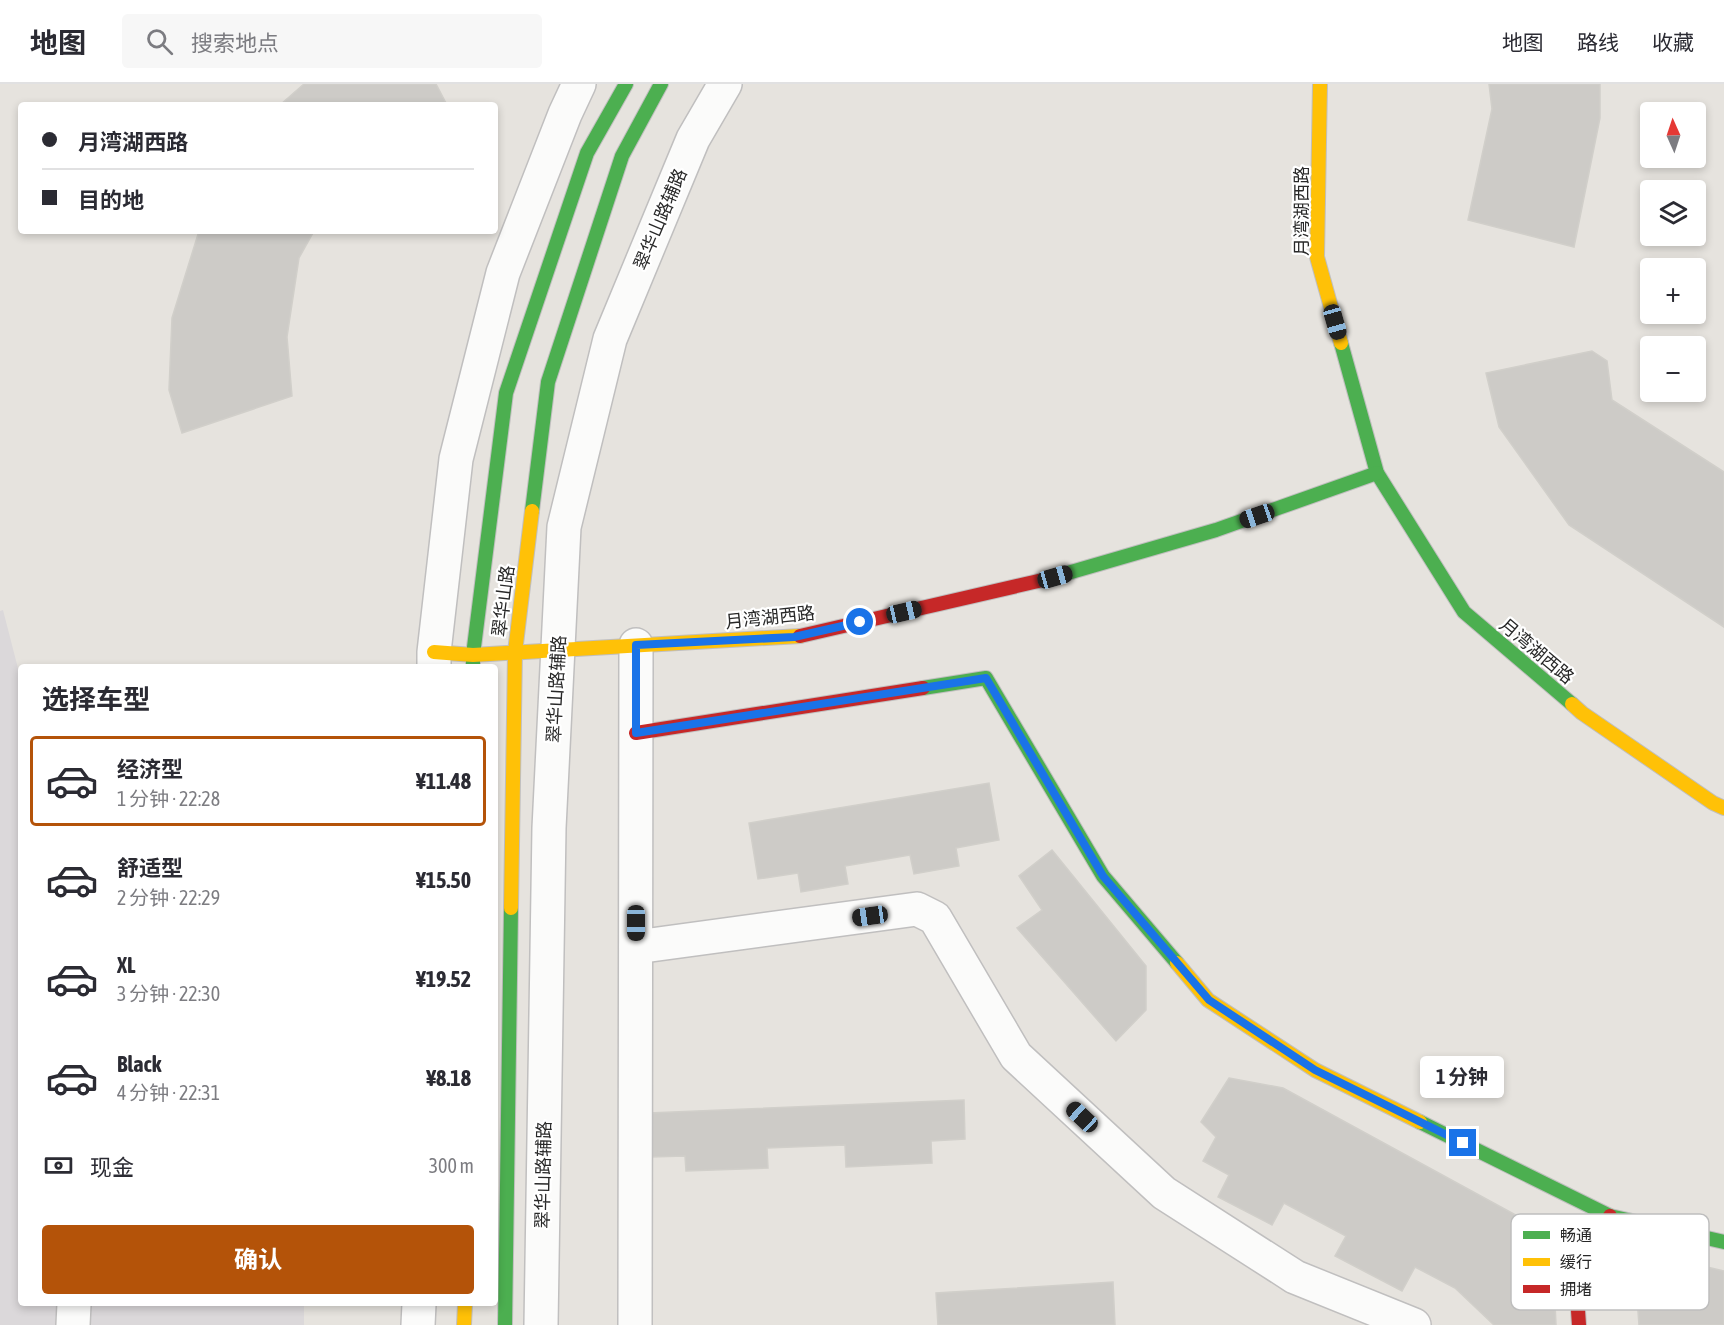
<!DOCTYPE html>
<html lang="zh">
<meta charset="utf-8">
<style>
body{margin:0;font-family:"Asap Condensed","Noto Sans SC",sans-serif;background:#f7f7f7;color:#2b2b33;height:100vh;display:flex;flex-direction:column;font-size:22px;white-space:nowrap}
*{box-sizing:border-box;margin:0}
p{font-size:20px;color:#7c7c81}
.icon{flex:none;width:33px;height:33px;fill:none;stroke:currentColor;stroke-width:2;stroke-linecap:round;stroke-linejoin:round}
.map{position:relative;flex:1;overflow:hidden}
.sheet{position:absolute;left:18px;top:580px;width:480px;height:642px;display:flex;flex-direction:column;background:#fff;border-radius:6px;box-shadow:0 3px 9px #0003}
.sheet>*{flex:none}
.top-card{position:absolute;left:18px;top:18px;width:480px;height:132px;border-radius:6px;box-shadow:0 3px 9px #0003;display:grid;align-content:center;height:132px;padding:0 24px;background:#fff}
.needle{width:39px;rotate:357deg}
.controls{position:absolute;left:1640px;top:18px;display:grid;gap:12px}
.controls a{display:grid;place-items:center;width:66px;height:66px;border-radius:6px;background:#fff;box-shadow:0 3px 9px #0003;font-size:30px}
.end{position:absolute;width:27px;height:27px;margin:-14px;border:8px solid #1a73e8;background:#fff;box-shadow:0 0 0 3px #fff}
.from{border-radius:50%}
.bubble{position:absolute;height:42px;border-radius:6px;background:#fff;box-shadow:0 3px 9px #0003;font-size:20px;font-weight:700;line-height:42px;text-align:center}
.car{position:absolute;width:18px;height:36px;margin:-18px -9px;border-radius:8px;box-shadow:0 0 4px 2px #0007;background:linear-gradient(#222 24%,#8ab4d8 0 40%,#222 0 76%,#8ab4d8 0 86%,#222 0)}
.top-card b{display:flex;align-items:center;gap:21px;height:57px;font-size:22px}
.top-card b+b{border-top:2px solid #e1e1e2}
.top-card i{width:15px;height:15px;background:#2b2b33}
ul{padding:0;list-style:none}
li{display:flex;align-items:center;gap:18px;height:90px;margin:0 12px 9px;padding:0 12px;border:3px solid transparent;border-radius:6px}
li div{flex:1}
li b{display:block;font-size:22px}
li em{font-style:normal;font-weight:700}
li.active{border-color:#b45309}
li>.icon{width:54px;height:54px;stroke-width:1.5}
h2{padding:0 24px;font-size:27px;line-height:72px}
.pay{display:flex;align-items:center;gap:15px;height:66px;padding:0 24px;font-size:22px}
.pay p{margin-inline-start:auto}
.cta{display:flex;gap:12px;margin-top:auto;padding:12px 24px}
.cta a{flex:1;height:69px;border-radius:6px;background:#b45309;color:#fff;font-size:24px;font-weight:700;line-height:69px;text-align:center}
header{display:flex;align-items:center;gap:36px;box-sizing:border-box;height:84px;padding:0 30px;background:#fff;border-bottom:2px solid #e1e1e2}
header strong{font-size:28px}
nav{display:flex;gap:33px;margin-inline-start:auto;font-size:21px}
.search{width:420px;height:54px;background:#f7f7f7;display:flex;align-items:center;gap:15px;box-sizing:border-box;padding:0 21px;border-radius:6px;color:#7c7c81;font-size:22px}
.map>svg:first-child{display:block}
.industrial{fill:#dbd8da}
.building{fill:#cdcbc7;stroke:#d1cfca;stroke-width:1.5}
.lines{fill:none;stroke-linecap:round;stroke-linejoin:round}
.street-casing{stroke:#c0bfbf;stroke-width:36}
.fast-casing{stroke:#c0bfbf;stroke-width:16}
.slow-casing{stroke:#c0bfbf;stroke-width:16}
.jam-casing{stroke:#c0bfbf;stroke-width:16}
.street{stroke:#fbfbfa;stroke-width:33}
.fast{stroke:#4caf50;stroke-width:14}
.slow{stroke:#ffc107;stroke-width:14}
.jam{stroke:#c62828;stroke-width:14}
.route{stroke:#1a73e8;stroke-width:8}
.labels{text-anchor:middle;dominant-baseline:central;stroke-width:4.5;stroke-linejoin:round;paint-order:stroke}
.street-label{font-size:18px;fill:#282828;stroke:#fff}
.key{fill:#fff;stroke:#bebebe;stroke-width:1.5}
.key-label{font-size:16px;fill:#282828}
</style>
<header>
<strong>地图</strong>
<div class="search"><svg class="icon" aria-label="search" viewBox="0 0 24 24"><circle cx="10" cy="10" r="6"/><path d="M15 15l6 6"/></svg>搜索地点</div>
<nav><a>地图</a><a>路线</a><a>收藏</a></nav>
</header>
<div class="map">
<svg width="1724" height="1241" viewBox="0 0 1724 1241">
<rect width="100%" height="100%" fill="#e6e3de"/>
<path class="industrial" d="M3,526L21,596V1220H304V1241H0V527Z"/>
<g class="building">
<path d="M304,0H436L447,21H280Z"/>
<path d="M1489,0H1600V34L1574,163L1468,136L1492,25Z"/>
<path d="M199,147H314L299,174L287,253L292,312L182,349L169,306L172,234Z"/>
<path d="M1592,267L1607,277L1612,316L1724,388V543L1569,441L1499,343L1486,289Z"/>
<path d="M989,699L999,756L956,764L959,782L914,790L910,771L845,782L848,800L801,808L798,789L758,795L749,739Z"/>
<path d="M1052,766L1146,882V926L1116,957L1017,844L1042,826L1019,792Z"/>
<path d="M1229,994L1283,1004L1534,1141L1553,1176L1556,1241H1494L1455,1204L1415,1183L1402,1207L1335,1172L1346,1152L1284,1119L1272,1141L1218,1113L1229,1091L1203,1077L1216,1053L1201,1038Z"/>
<path d="M964,1016L965,1055L931,1057L932,1079L846,1083L845,1061L767,1064L768,1084L686,1087L685,1072L651,1073L649,1029Z"/>
<path d="M1682,1177L1724,1187V1241H1639L1637,1213Z"/>
<path d="M1113,1198L1115,1241H938L936,1209Z"/>
</g>
<g class="lines">
<defs>
<g id="street">
<path d="M434,584V568L456,375L503,189L565,30L579,0"/>
<path d="M636,863L917,825L935,834L1016,972L1164,1109L1295,1193L1414,1241"/>
<path d="M73,1241L74,1220"/>
<path d="M418,1241L419,1220"/>
<path d="M541,1241L549,744L564,443L610,255L693,55L725,0"/>
<path d="M635,1241L636,561"/>
</g>
<g id="fast">
<path d="M1341,259L1377,389L1464,528L1572,620"/>
<path d="M532,427L548,298L622,72L661,0"/>
<path d="M1047,495L1216,446L1377,389"/>
<path d="M473,584V571L506,309L587,69L626,0"/>
<path d="M923,604L986,594L1103,792L1177,879"/>
<path d="M1420,1038L1610,1132L1724,1158"/>
<path d="M505,1241L511,824"/>
</g>
<g id="slow">
<path d="M1320,0L1317,173L1341,259"/>
<path d="M434,568L473,571L800,552"/>
<path d="M1572,620L1582,629L1713,719L1724,724"/>
<path d="M511,824L515,568L532,427"/>
<path d="M1177,879L1208,916L1315,986L1420,1038"/>
<path d="M464,1241L465,1220"/>
</g>
<g id="jam">
<path d="M800,552L1047,495"/>
<path d="M636,649L923,604"/>
<path d="M1579,1241L1576,1197L1610,1132"/>
</g>
</defs>
<use href="#street" class="street-casing"/>
<use href="#fast" class="fast-casing"/>
<use href="#slow" class="slow-casing"/>
<use href="#jam" class="jam-casing"/>
<use href="#street" class="street"/>
<use href="#fast" class="fast"/>
<use href="#slow" class="slow"/>
<use href="#jam" class="jam"/>
</g>
<g class="lines">
<path class="route" d="M860,538L794,553L636,561V649L986,594L1103,792L1209,916L1315,986L1463,1059"/>
</g>
<g class="labels">
<g class="street-label">
<text transform="translate(1301 127) rotate(-90)">月湾湖西路</text>
<text transform="translate(660 135) rotate(-67)">翠华山路辅路</text>
<text transform="translate(503 517) rotate(-83)">翠华山路</text>
<text transform="translate(770 533) rotate(-6)">月湾湖西路</text>
<text transform="translate(1537 567) rotate(40)">月湾湖西路</text>
<text transform="translate(556 605) rotate(-87)">翠华山路辅路</text>
<text transform="translate(543 1091) rotate(-89)">翠华山路辅路</text>
</g>
</g>
<rect x="1511" y="1130" width="198" height="96" rx="9" class="key"/>
<rect x="1523" y="1147" width="27" height="8" fill="#4caf50"/>
<rect x="1523" y="1174" width="27" height="8" fill="#ffc107"/>
<rect x="1523" y="1201" width="27" height="8" fill="#c62828"/>
<g class="key-label">
<text x="1560" y="1157">畅通</text>
<text x="1560" y="1184">缓行</text>
<text x="1560" y="1211">拥堵</text>
</g>
</svg>
<div class="controls">
<a><svg class="needle" viewBox="-14 -14 28 28"><path d="M0-13l5 13h-10z" fill="#e53935"/><path d="M0 13l5-13h-10z" fill="#7c7c81"/></svg></a>
<a><svg class="icon" aria-label="layers" viewBox="0 0 24 24"><path d="M12 4l9 5-9 5-9-5zM3 14l9 5 9-5"/></svg></a>
<a>+</a>
<a>−</a>
</div>
<i class="end from" style="left:860px;top:538px"></i>
<i class="end" style="left:1463px;top:1059px"></i>
<div class="bubble" style="left:1420px;top:972px;width:84px">1 分钟</div>
<i class="car" style="left:1335px;top:238px;rotate:164deg"></i>
<i class="car" style="left:1257px;top:432px;rotate:251deg"></i>
<i class="car" style="left:1055px;top:493px;rotate:74deg"></i>
<i class="car" style="left:904px;top:528px;rotate:77deg"></i>
<i class="car" style="left:870px;top:832px;rotate:262deg"></i>
<i class="car" style="left:636px;top:839px;rotate:180deg"></i>
<i class="car" style="left:1082px;top:1033px;rotate:313deg"></i>
<div class="top-card">
<b><i class="from"></i>月湾湖西路</b>
<b><i></i>目的地</b>
</div>
<section class="sheet">
<h2>选择车型</h2>
<ul>
<li class="active"><svg class="icon" aria-label="car" viewBox="0 0 24 24"><path d="M5 17H2v-5l4-1 3-4h7l3 4 3 1v5h-3M9 17h6M6 11h13"/><circle cx="7" cy="17" r="2"/><circle cx="17" cy="17" r="2"/></svg><div><b>经济型</b><p>1 分钟 · 22:28</p></div><em>¥11.48</em></li>
<li><svg class="icon" aria-label="car" viewBox="0 0 24 24"><path d="M5 17H2v-5l4-1 3-4h7l3 4 3 1v5h-3M9 17h6M6 11h13"/><circle cx="7" cy="17" r="2"/><circle cx="17" cy="17" r="2"/></svg><div><b>舒适型</b><p>2 分钟 · 22:29</p></div><em>¥15.50</em></li>
<li><svg class="icon" aria-label="car" viewBox="0 0 24 24"><path d="M5 17H2v-5l4-1 3-4h7l3 4 3 1v5h-3M9 17h6M6 11h13"/><circle cx="7" cy="17" r="2"/><circle cx="17" cy="17" r="2"/></svg><div><b>XL</b><p>3 分钟 · 22:30</p></div><em>¥19.52</em></li>
<li><svg class="icon" aria-label="car" viewBox="0 0 24 24"><path d="M5 17H2v-5l4-1 3-4h7l3 4 3 1v5h-3M9 17h6M6 11h13"/><circle cx="7" cy="17" r="2"/><circle cx="17" cy="17" r="2"/></svg><div><b>Black</b><p>4 分钟 · 22:31</p></div><em>¥8.18</em></li>
</ul>
<div class="pay"><svg class="icon" aria-label="cash" viewBox="0 0 24 24"><path d="M3 7h18v10H3z"/><circle cx="12" cy="12" r="2"/></svg>现金<p>300 m</p></div>
<div class="cta"><a>确认</a></div>
</section>
</div>
